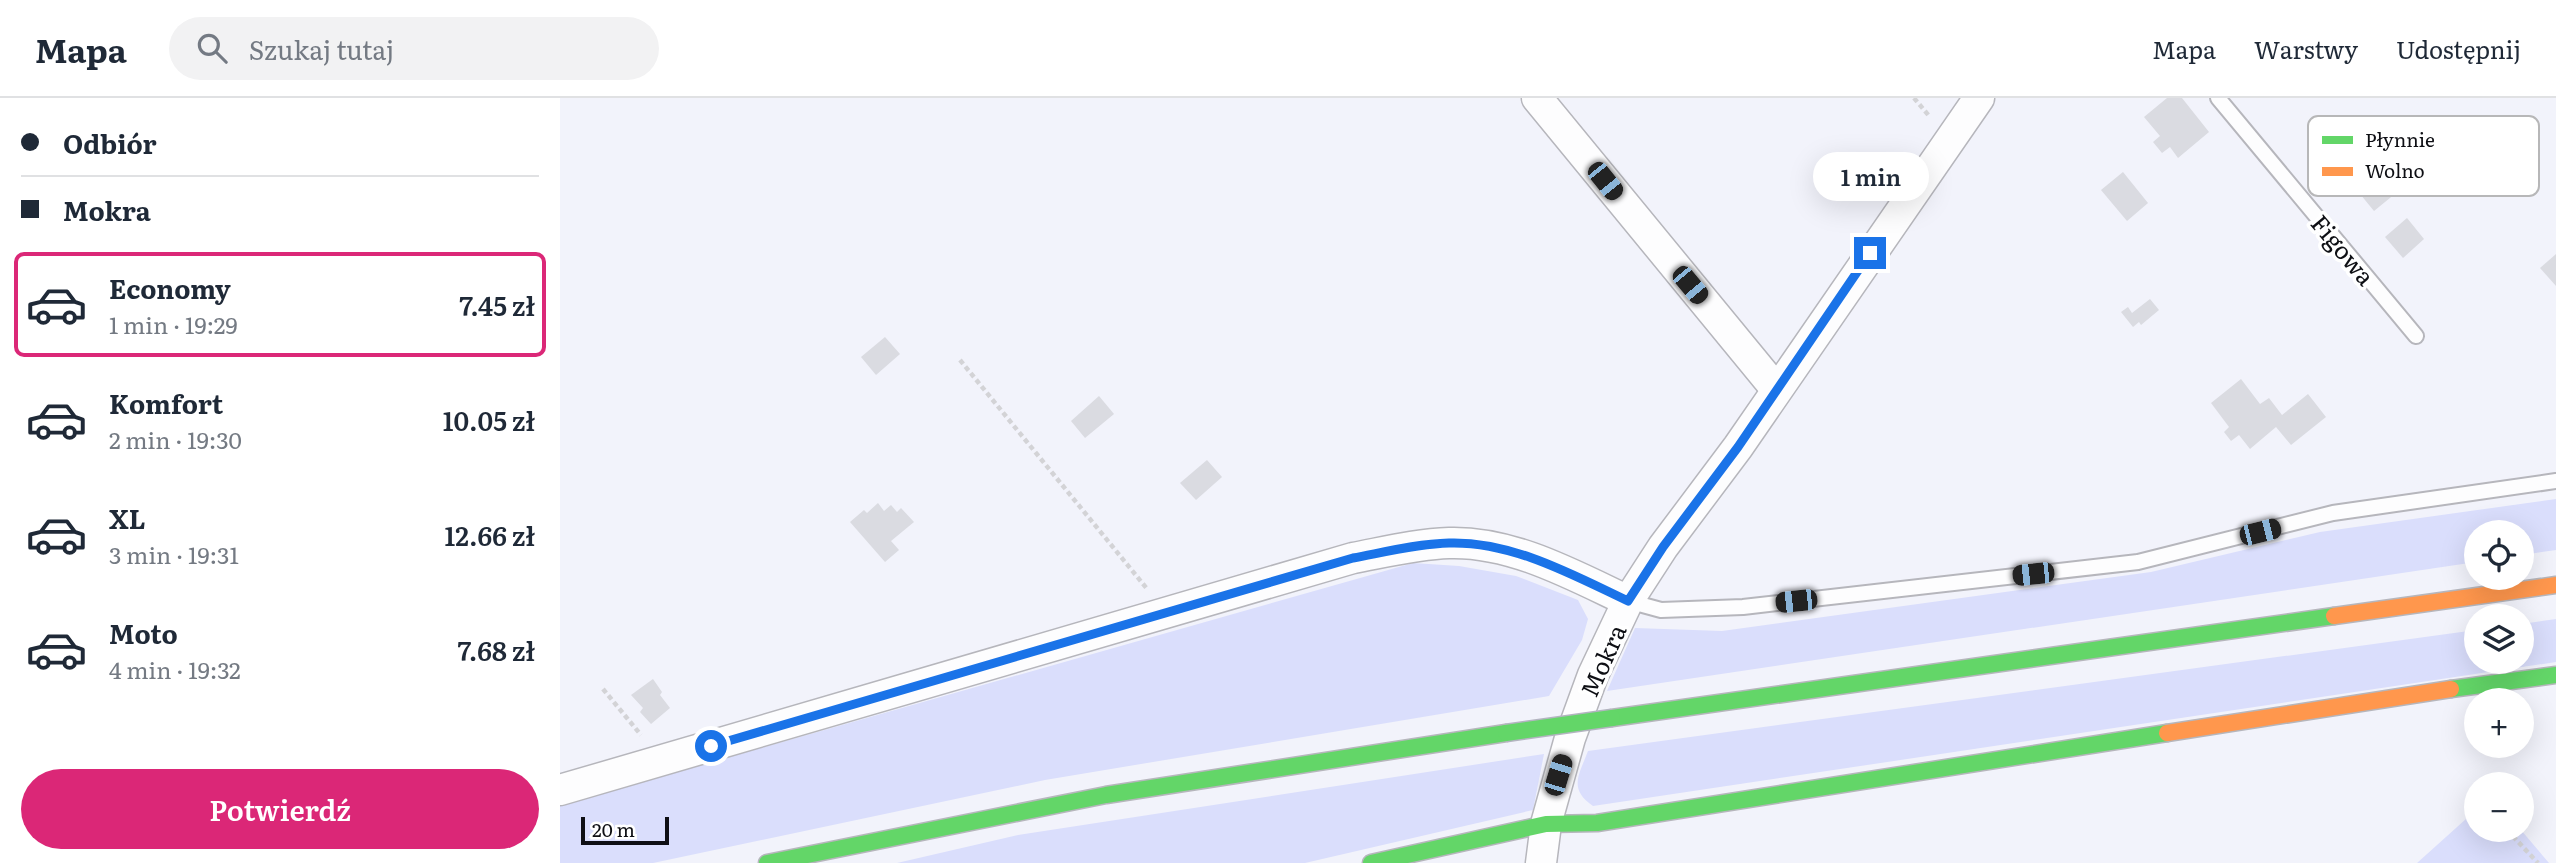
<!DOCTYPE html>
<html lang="pl">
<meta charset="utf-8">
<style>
body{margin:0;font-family:Literata,serif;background:#f2f2f3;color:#1f2937;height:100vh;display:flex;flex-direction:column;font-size:26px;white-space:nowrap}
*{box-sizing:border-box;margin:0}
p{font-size:23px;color:#747a83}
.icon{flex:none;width:38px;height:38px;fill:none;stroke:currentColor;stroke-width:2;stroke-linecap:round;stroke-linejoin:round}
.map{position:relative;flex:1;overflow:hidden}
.sheet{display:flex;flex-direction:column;background:#fff;width:560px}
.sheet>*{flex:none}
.guide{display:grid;align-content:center;height:154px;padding:0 21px;background:#fff}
.fabs{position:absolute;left:1904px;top:422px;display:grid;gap:14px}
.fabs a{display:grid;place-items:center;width:70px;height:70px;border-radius:50%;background:#fff;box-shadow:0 7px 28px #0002;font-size:35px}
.scale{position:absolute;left:21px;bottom:18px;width:88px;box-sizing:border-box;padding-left:7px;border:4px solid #0e0f14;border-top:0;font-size:19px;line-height:24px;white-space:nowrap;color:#0e0f14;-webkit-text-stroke:5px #fff;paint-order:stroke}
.end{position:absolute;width:32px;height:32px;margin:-16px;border:9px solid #1a73e8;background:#fff;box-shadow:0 0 0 4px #fff}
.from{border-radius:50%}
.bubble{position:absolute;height:49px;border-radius:24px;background:#fff;box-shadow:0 7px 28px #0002;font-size:23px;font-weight:600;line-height:49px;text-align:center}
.car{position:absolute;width:21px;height:42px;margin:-21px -10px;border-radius:9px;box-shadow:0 0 5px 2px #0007;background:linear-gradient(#222 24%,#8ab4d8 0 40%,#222 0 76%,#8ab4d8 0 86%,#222 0)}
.guide b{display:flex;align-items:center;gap:24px;height:66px;font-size:26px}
.guide b+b{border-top:2px solid #e0e1e3}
.guide i{width:18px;height:18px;background:#1f2937}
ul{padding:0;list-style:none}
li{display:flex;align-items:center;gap:21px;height:105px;margin:0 14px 10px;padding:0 7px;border:4px solid transparent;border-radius:10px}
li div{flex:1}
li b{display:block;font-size:26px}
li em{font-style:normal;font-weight:600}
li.active{border-color:#db2777}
li>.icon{width:63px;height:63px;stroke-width:1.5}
.cta{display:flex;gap:14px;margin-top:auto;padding:14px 21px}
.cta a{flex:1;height:80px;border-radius:42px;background:#db2777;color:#fff;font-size:28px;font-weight:600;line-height:80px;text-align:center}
header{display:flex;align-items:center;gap:42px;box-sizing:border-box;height:98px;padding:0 35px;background:#fff;border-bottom:2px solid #e0e1e3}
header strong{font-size:33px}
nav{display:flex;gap:38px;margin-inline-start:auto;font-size:24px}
.search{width:490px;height:63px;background:#f2f2f3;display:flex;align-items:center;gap:18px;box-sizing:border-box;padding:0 24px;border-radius:38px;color:#747a83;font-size:26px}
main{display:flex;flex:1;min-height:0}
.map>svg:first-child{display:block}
.green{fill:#dadefc}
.building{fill:#dadbe1}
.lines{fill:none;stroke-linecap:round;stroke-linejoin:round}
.lane-casing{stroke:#b6b6bc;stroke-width:18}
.street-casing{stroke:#b6b6bc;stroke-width:33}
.fast-casing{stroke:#b6b6bc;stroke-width:19}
.slow-casing{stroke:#b6b6bc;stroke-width:19}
.path{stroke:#d3d3d6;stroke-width:4.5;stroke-dasharray:5 3.5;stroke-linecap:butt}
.lane{stroke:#fdfdfe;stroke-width:14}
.street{stroke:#fdfdfe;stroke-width:30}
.fast{stroke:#63d668;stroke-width:16}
.slow{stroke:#ff974d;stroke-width:16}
.fast-bridge-casing{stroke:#b3b4c0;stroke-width:19;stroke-linecap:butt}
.fast-bridge{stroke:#63d668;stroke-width:16}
.route{stroke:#1a73e8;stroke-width:9}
.labels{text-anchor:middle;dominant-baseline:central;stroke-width:7;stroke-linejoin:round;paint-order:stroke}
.street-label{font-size:24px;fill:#0e0f14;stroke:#fff}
.key{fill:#fff;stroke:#b7b7b8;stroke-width:2}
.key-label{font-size:19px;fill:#0e0f14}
</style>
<header>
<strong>Mapa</strong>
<div class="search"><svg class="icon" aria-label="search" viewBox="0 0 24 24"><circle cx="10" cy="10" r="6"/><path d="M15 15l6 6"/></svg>Szukaj tutaj</div>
<nav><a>Mapa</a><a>Warstwy</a><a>Udostępnij</a></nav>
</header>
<main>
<section class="sheet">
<div class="guide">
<b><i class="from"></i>Odbiór</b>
<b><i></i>Mokra</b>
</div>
<ul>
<li class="active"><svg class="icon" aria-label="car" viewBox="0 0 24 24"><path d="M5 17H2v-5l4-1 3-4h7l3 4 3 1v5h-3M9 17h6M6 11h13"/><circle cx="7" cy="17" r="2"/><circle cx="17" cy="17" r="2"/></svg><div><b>Economy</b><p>1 min · 19:29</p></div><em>7.45 zł</em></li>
<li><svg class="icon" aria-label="car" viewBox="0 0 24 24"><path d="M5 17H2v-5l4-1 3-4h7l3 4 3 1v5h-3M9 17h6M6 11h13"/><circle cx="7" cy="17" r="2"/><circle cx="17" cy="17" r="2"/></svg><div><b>Komfort</b><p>2 min · 19:30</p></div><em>10.05 zł</em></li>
<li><svg class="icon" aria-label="car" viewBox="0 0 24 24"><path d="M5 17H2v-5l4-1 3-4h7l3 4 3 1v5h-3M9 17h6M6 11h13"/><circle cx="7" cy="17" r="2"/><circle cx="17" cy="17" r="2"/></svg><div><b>XL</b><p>3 min · 19:31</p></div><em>12.66 zł</em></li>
<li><svg class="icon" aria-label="car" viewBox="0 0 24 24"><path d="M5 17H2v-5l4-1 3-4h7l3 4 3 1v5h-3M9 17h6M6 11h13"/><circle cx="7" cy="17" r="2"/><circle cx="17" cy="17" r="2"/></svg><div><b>Moto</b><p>4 min · 19:32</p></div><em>7.68 zł</em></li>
</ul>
<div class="cta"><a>Potwierdź</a></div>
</section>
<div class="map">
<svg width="1996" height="765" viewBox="0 0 1996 765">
<rect width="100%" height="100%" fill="#f2f3fb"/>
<g class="green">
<path d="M1996,401V452L1962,457V434H1916V464L1047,593L1075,530L1162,533L1591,474L1760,434Z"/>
<path d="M853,465L899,468L956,478L1018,502L1028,521L1022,542L989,598L485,682L93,765H0V707Z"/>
<path d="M1996,521V564L1033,708C1008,691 1019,677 1028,653L1916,532V564H1962V526Z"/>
<path d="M984,656L973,712L745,765H337L458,737Z"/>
<path d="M1916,712V732H1961L1989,765H1857Z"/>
</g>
<g class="building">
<path d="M1607,0H1622L1649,34L1618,60L1610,49L1602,55L1593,44L1600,38L1584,19Z"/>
<path d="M1796,37L1822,68L1827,63L1847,86L1814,113L1796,91L1789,97L1779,86L1783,82L1766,62Z"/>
<path d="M1563,74L1588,105L1567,123L1541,92Z"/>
<path d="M1847,120L1864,141L1843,160L1825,139Z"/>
<path d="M1996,156V188L1980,170Z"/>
<path d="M1590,201L1599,212L1581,227L1579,224L1573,229L1561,214L1568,209L1572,215Z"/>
<path d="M325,239L340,256L316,277L301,259Z"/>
<path d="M1681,281L1700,306L1709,300L1722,317L1748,296L1766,319L1731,347L1716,329L1690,351L1679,337L1671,343L1664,334L1669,329L1651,305Z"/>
<path d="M539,298L554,316L525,340L511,323Z"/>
<path d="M647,362L662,379L636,402L620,385Z"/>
<path d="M318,405L324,413L331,407L337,414L341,410L354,424L331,443L339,452L325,464L290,424L304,412L307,415Z"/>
<path d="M93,581L102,594L100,597L110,610L91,626L80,614L83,610L71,597Z"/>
</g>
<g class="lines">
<defs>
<g id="lane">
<path d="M1658,0L1856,238"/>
<path d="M1068,503L1101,512L1183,509L1578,464L1773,415L1996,383"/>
</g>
<g id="street">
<path d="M977,0L1216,291"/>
<path d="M0,692L793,460C825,454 857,446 889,445C952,443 1013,477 1068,503"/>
<path d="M981,765L986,726L1010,640L1033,577L1068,503L1103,449L1178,349L1419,0"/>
</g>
<g id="fast">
<path d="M1891,591L1996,577"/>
<path d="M1052,620L1774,518"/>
<path d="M207,765L546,697L946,635"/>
<path d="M811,765L986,726L1037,725L1607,635"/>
</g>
<g id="slow">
<path d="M1774,518L1996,487"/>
<path d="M1607,635L1891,591"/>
</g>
</defs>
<use href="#lane" class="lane-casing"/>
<use href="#street" class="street-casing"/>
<use href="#fast" class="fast-casing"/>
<use href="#slow" class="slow-casing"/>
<g class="path">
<path d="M1354,0L1370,19"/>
<path d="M400,262L588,492"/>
<path d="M43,591L81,637"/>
<path d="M1947,732L1978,765"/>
</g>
<use href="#lane" class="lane"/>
<use href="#street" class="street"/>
<use href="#fast" class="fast"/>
<use href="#slow" class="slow"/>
<defs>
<path id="fast-bridge" d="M946,635L1052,620"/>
</defs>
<use href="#fast-bridge" class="fast-bridge-casing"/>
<use href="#fast-bridge" class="fast-bridge"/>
</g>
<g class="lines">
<path class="route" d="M151,648L793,460C825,454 857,446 889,445C952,443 1013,477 1068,503L1103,449L1178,349L1310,155"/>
</g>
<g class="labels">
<g class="street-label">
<text transform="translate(1784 151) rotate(50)">Figowa</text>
<text transform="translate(1042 562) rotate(-66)">Mokra</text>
</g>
</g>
<rect x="1748" y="18" width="231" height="80" rx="10" class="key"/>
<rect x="1762" y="38" width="31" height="8" fill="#63d668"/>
<rect x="1762" y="69" width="31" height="9" fill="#ff974d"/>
<g class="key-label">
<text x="1805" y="49">Płynnie</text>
<text x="1805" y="80">Wolno</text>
</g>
</svg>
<div class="fabs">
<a><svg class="icon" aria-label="locate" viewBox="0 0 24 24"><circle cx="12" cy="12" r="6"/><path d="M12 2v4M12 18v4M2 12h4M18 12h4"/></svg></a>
<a><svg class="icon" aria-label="layers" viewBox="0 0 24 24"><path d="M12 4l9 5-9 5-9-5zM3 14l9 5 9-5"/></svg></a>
<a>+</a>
<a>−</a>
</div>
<div class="scale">20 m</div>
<i class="end from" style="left:151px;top:648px"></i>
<i class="end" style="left:1310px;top:155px"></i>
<div class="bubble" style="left:1253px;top:54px;width:116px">1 min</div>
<i class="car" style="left:1045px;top:83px;rotate:141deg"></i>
<i class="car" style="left:1130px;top:187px;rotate:140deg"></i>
<i class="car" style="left:1700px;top:434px;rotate:76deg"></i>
<i class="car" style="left:1473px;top:476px;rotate:264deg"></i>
<i class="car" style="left:1236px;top:503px;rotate:264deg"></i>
<i class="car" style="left:998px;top:677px;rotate:17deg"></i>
</div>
</main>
